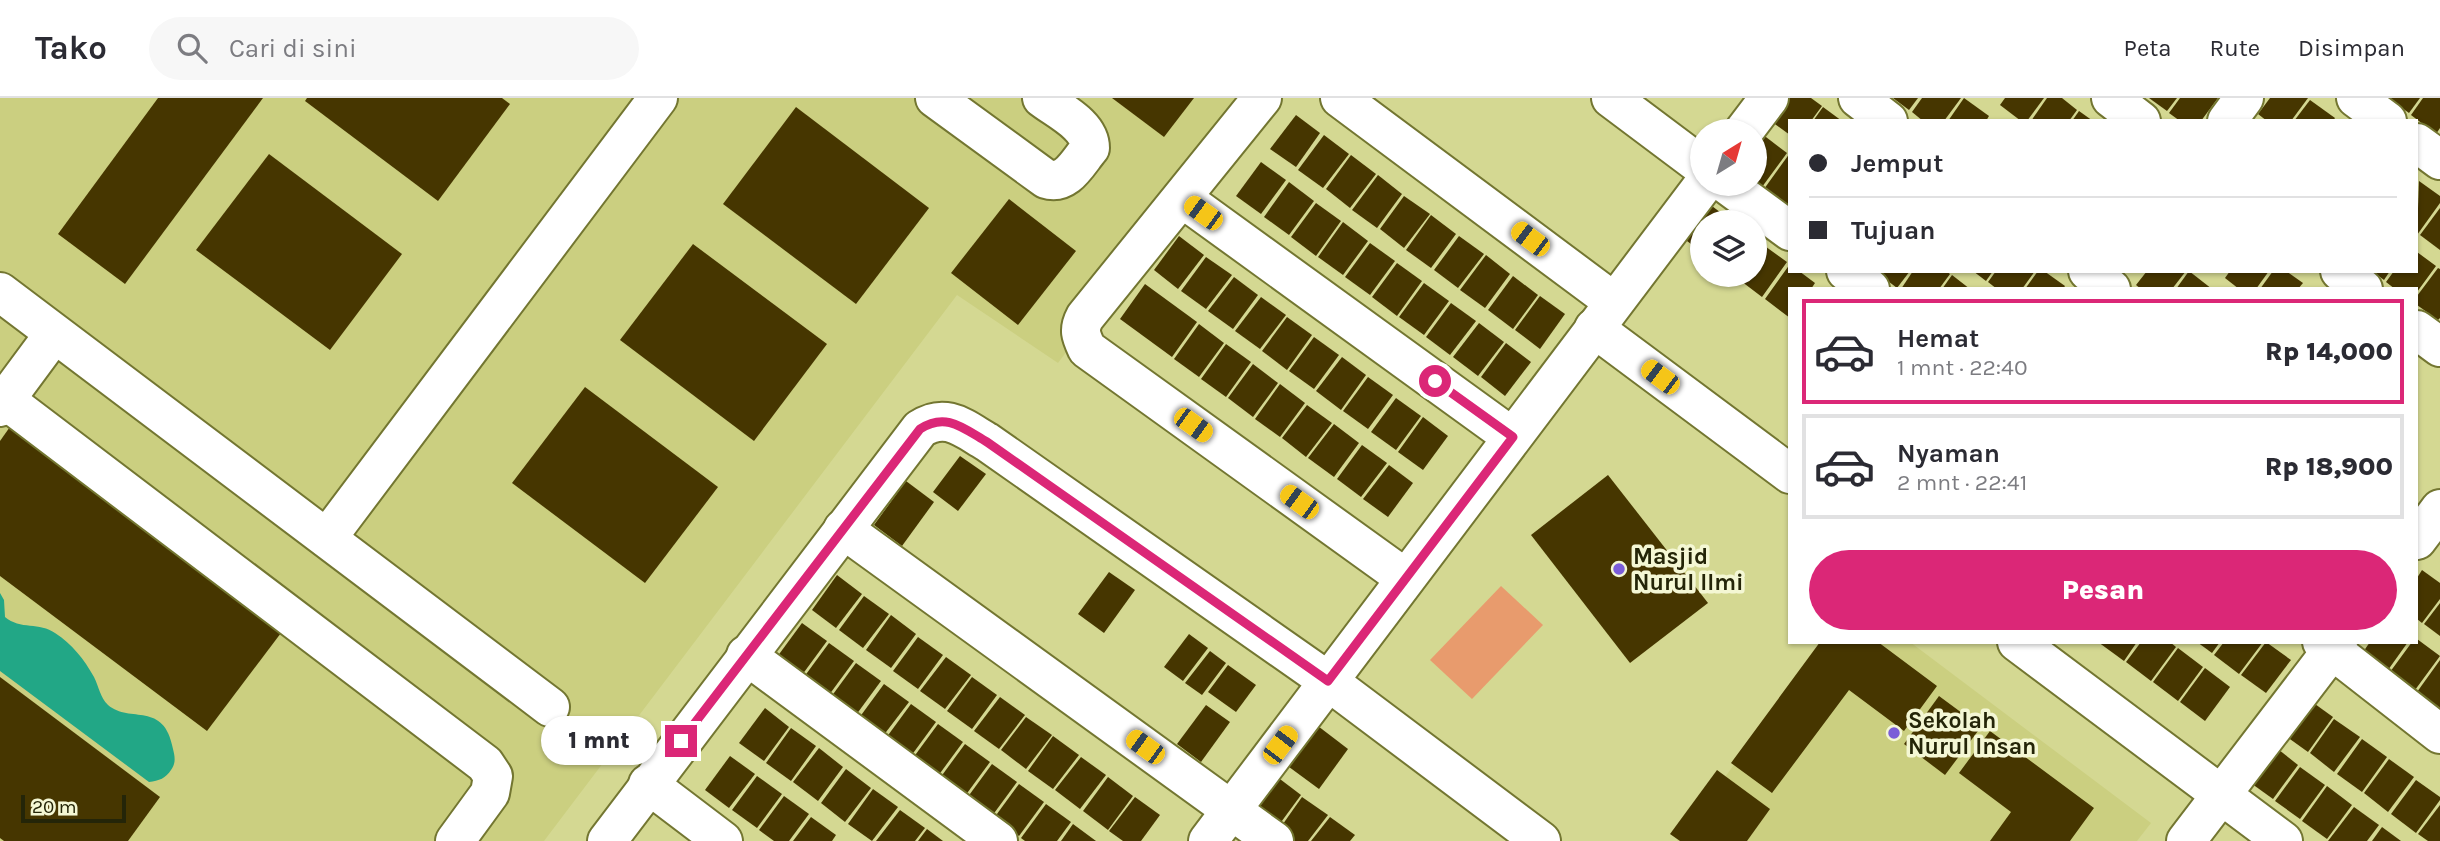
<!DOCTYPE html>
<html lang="id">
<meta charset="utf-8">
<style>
body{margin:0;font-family:Karla,sans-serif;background:#f7f7f7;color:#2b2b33;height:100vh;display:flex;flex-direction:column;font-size:26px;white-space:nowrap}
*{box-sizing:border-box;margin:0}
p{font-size:23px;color:#7c7c81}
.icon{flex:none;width:38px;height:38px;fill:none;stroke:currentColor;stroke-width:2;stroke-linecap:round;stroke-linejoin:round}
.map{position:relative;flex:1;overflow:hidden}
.details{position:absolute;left:1788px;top:189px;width:630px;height:357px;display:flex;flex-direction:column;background:#fff;border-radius:0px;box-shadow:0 2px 5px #0004}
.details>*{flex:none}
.top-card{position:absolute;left:1788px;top:21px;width:630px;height:154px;border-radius:0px;box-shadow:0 2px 5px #0004;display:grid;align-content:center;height:154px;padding:0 21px;background:#fff}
.needle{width:46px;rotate:37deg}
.tools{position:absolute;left:1690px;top:21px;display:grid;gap:14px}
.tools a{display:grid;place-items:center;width:77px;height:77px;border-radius:50%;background:#fff;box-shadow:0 2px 5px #0004;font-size:35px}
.scale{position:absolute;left:21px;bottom:18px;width:105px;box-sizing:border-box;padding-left:7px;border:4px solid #242508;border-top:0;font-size:19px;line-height:24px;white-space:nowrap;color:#242508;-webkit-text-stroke:5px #f4f7d4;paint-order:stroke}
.end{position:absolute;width:32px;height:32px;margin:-16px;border:9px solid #db2777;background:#fff;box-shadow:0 0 0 4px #fff}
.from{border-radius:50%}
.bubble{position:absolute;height:49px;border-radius:24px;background:#fff;box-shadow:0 2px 5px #0004;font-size:23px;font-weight:800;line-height:49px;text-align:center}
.car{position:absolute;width:21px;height:42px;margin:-21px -10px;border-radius:9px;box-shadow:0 0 5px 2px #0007;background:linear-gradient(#f5c518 24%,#345 0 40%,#f5c518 0 76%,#345 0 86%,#f5c518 0)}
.top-card b{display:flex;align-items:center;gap:24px;height:66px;font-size:26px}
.top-card b+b{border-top:2px solid #e1e1e2}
.top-card i{width:18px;height:18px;background:#2b2b33}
ul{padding:12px 0 0;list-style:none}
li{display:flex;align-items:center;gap:21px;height:105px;margin:0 14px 10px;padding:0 7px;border:4px solid #e1e1e2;border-radius:0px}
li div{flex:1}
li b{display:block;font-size:26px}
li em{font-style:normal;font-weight:800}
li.on{border-color:#db2777}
li>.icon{width:63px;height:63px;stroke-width:1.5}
.primary-button{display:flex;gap:14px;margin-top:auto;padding:14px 21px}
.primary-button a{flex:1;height:80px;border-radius:42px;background:#db2777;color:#fff;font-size:28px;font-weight:800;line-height:80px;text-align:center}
header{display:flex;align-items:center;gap:42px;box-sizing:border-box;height:98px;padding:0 35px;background:#fff;border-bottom:2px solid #e1e1e2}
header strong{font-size:33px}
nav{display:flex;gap:38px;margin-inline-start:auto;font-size:24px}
.search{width:490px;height:63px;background:#f7f7f7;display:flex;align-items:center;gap:18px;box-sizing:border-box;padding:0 24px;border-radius:38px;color:#7c7c81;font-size:26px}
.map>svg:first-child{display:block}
.built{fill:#cbcf80}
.green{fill:#e89b6d}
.water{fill:#22a786}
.building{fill:#463600}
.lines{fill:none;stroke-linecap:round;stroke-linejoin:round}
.minor-casing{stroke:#737631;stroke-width:42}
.minor{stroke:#fff;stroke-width:38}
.route{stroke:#db2777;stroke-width:9}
.poi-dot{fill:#7b5dd8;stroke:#f4f7d4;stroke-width:2.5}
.labels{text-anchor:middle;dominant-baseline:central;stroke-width:7;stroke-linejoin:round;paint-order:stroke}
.poi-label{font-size:23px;font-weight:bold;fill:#242508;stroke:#f4f7d4;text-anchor:start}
</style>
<header>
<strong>Tako</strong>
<div class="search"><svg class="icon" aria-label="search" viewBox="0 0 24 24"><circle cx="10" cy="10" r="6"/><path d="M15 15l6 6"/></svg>Cari di sini</div>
<nav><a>Peta</a><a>Rute</a><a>Disimpan</a></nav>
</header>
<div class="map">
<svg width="2440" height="743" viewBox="0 0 2440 743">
<rect width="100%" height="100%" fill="#d4d892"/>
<g class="built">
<path d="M0,0H1257L1058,265L957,197L544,743H0Z"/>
<path d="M1826,544H1910L2151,725L2137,743H1677Z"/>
</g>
<path class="green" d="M1501,488L1543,527L1472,601L1430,562Z"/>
<path class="water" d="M0,495L4,502L5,519C20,532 40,524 55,535C72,546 84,561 94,579C99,589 100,599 108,607C130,626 164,602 173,651C175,659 176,665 171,672C166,680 159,683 149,684L0,573Z"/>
<g class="building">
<path d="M158,0H263L125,186L58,136Z"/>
<path d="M307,0H502L510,6L438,103L305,3Z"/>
<path d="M1112,0H1194L1164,39Z"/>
<path d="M1789,0H1811L1822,8L1811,23H1790V37L1772,24Z"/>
<path d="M1893,0H1918L1909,12Z"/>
<path d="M1922,0H1961L1944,23H1923L1912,14Z"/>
<path d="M1964,0L1989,18L1986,23H1948Z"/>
<path d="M2005,0H2044L2027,23H2021L2000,7Z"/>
<path d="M2047,0H2062L2077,12L2069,23H2031Z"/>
<path d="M2149,0H2177L2167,13Z"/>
<path d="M2180,0H2218L2201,23H2180L2169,15Z"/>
<path d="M2270,0H2308L2291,23H2267L2258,16Z"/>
<path d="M2388,0H2420L2409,15Z"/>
<path d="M2423,0H2440V30L2436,36L2411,17Z"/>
<path d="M2310,2L2335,20L2333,23H2294Z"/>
<path d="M796,9L929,110L856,206L723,106Z"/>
<path d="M1823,9L1842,23H1813Z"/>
<path d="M2079,13L2093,23H2072Z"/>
<path d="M1296,17L1320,35L1296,69L1270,51Z"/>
<path d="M1762,36L1787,55L1762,89L1755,84V45Z"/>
<path d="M1324,37L1349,56L1323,90L1298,72Z"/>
<path d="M1790,55V108L1789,109L1764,91Z"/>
<path d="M269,56L402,156L330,252L196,152Z"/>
<path d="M1351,57L1376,76L1350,110L1326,91Z"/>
<path d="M1261,64L1286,82L1261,116L1236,98Z"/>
<path d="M1378,77L1402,96L1377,130L1352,112Z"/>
<path d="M2419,83L2440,98V105L2417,137Z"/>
<path d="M1289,84L1314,103L1289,137L1264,119Z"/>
<path d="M1404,98L1430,116L1404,150L1380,131Z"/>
<path d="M1009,101L1076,153L1018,227L951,175Z"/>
<path d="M1316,105L1341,123L1316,158L1291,139Z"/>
<path d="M1708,105L1733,124H1703V155L1683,140Z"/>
<path d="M2440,110V152L2420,137Z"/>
<path d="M1431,117L1456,136L1431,170L1406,152Z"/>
<path d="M1343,124L1368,143L1343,177L1318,159Z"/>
<path d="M1179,138L1204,157L1178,191L1154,172Z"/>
<path d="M1459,138L1484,156L1458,190L1434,172Z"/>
<path d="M1370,145L1395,163L1370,197L1345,179Z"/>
<path d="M693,146L827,246L754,343L620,242Z"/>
<path d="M1762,146L1787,164L1762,199L1737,180L1740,177H1755V155Z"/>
<path d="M2417,154L2436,168L2417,194V191H2395L2386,184L2394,173H2417Z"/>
<path d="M1486,157L1510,176L1485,210L1460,192Z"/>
<path d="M1206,159L1232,177L1206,211L1181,193Z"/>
<path d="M1397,165L1422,183L1397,218L1372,199Z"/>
<path d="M1790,166V173H1799L1815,185L1811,191H1790V220L1765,201Z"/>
<path d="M2438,170L2440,171V220L2438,222L2417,207V198Z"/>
<path d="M1875,173H1910L1897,190Z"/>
<path d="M1913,173H1946L1950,176L1939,191H1901Z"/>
<path d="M1973,173H1993L1986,183Z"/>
<path d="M1996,173H2035L2022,191H1997L1988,184Z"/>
<path d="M2038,173H2044L2065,188L2063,191H2025Z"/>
<path d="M2147,173H2186L2172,191H2141L2136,187Z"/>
<path d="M2189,173L2212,191H2176Z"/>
<path d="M2230,173H2269L2256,191H2239L2225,180Z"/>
<path d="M2273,173H2286L2303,185L2298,191H2260Z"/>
<path d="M2372,173H2390L2384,182Z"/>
<path d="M1952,177L1970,191H1942Z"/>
<path d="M1513,178L1538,197L1513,231L1488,212Z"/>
<path d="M1234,179L1258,197L1233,231L1208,213Z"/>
<path d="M1424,185L1449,203L1424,237L1399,219Z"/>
<path d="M1145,186L1197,224L1172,259L1120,221Z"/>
<path d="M1540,198L1565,216L1540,251L1515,232Z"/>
<path d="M1261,199L1286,217L1260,251L1235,233Z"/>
<path d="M1451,205L1476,223L1450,257L1426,239Z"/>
<path d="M1287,219L1312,237L1287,272L1262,253Z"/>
<path d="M1479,225L1504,244L1478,278L1453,259Z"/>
<path d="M1199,226L1224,245L1199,279L1174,261Z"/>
<path d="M1314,239L1339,257L1314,291L1289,273Z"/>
<path d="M1506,245L1531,264L1505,298L1481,279Z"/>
<path d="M1226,246L1251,264L1226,299L1201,281Z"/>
<path d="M1342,259L1366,277L1341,312L1316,293Z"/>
<path d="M1253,266L1278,285L1253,319L1228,300Z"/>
<path d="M1368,279L1393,297L1368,331L1343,313Z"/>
<path d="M1280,286L1305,305L1280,339L1255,321Z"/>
<path d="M585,289L718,389L645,485L512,385Z"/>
<path d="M1396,300L1421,318L1396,352L1371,334Z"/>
<path d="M1307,307L1332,325L1306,359L1282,340Z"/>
<path d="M1423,319L1448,338L1423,372L1398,354Z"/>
<path d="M12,326L284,531L207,633L0,478V343Z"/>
<path d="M1334,326L1359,345L1334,379L1308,360Z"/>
<path d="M1362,347L1387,365L1361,399L1337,381Z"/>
<path d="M960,358L986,376L958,413L933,394Z"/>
<path d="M1389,367L1413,385L1388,419L1363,401Z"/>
<path d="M1608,377L1708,505L1630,565L1531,437Z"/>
<path d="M906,383L934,404L902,448L874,427Z"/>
<path d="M2422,472L2440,485V501L2422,525L2417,521V480Z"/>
<path d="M1109,474L1135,492L1104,535L1078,516Z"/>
<path d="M837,477L862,496L836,530L812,512Z"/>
<path d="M864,498L889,516L863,550L839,532Z"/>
<path d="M2440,505V538L2424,526Z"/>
<path d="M891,517L916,536L891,570L866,552Z"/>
<path d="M802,525L827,543L802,577L777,559Z"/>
<path d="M1189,536L1208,550L1183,583L1164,569Z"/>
<path d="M918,539L943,557L918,591L893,573Z"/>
<path d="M2417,541L2440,558L2415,592L2390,574L2412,544H2417Z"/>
<path d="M1820,544H1878L1937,588L1904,633L1849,592L1772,695L1731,665Z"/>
<path d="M2098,544H2137L2124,563Z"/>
<path d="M2141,544H2170L2176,549L2151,583L2126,564Z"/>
<path d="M2197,544H2220L2212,555Z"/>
<path d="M2224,544H2263L2239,576L2214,557Z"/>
<path d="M2266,544L2291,562L2266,595L2241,577Z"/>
<path d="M2370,544H2408L2388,572L2363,554Z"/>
<path d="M829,545L854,563L829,597L804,579Z"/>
<path d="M2178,550L2203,569L2178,603L2153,584Z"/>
<path d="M1210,553L1226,565L1202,597L1185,585Z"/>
<path d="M946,559L971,577L945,611L920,593Z"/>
<path d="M2440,562V611L2417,594Z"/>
<path d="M856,565L881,583L856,617L831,599Z"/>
<path d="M1228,567L1256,587L1236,614L1208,594Z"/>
<path d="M2205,570L2230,589L2205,623L2180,604Z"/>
<path d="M0,579L160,699L128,743H4L0,740Z"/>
<path d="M972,579L997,597L972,631L947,613Z"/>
<path d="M884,586L909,604L883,638L859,620Z"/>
<path d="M1939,598L1981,629L1945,677L1904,646Z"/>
<path d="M1000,599L1025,617L999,651L974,633Z"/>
<path d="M2308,601L2333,619L2308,654L2283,636Z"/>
<path d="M911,606L936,624L911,658L886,640Z"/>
<path d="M1206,607L1230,624L1201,664L1177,646Z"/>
<path d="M765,610L789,629L764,663L739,645Z"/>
<path d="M1026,619L1052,637L1026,671L1001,652Z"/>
<path d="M2334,621L2360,639L2334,674L2310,655Z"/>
<path d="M1314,625L1348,651L1319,691L1285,666Z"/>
<path d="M938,626L963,644L938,678L913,660Z"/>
<path d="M791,630L816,648L791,683L766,665Z"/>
<path d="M1990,633L2094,710L2070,743H1990L2011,714L1959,675Z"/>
<path d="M1053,638L1079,657L1053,691L1028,673Z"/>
<path d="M2362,641L2387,659L2362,694L2337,676Z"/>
<path d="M965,646L990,664L965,698L940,680Z"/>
<path d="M2274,648L2298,667L2273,701L2248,683Z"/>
<path d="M819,650L843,669L818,703L793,684Z"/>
<path d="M730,658L755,676L729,710L705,692Z"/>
<path d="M1081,659L1106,677L1080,711L1055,692Z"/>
<path d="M2389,661L2414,679L2388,714L2364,695Z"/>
<path d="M992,666L1017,684L992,718L967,700Z"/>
<path d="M2300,669L2325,687L2300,721L2275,703Z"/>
<path d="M846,671L871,690L845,724L821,705Z"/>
<path d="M1717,672L1770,711L1747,743H1680L1670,736Z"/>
<path d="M757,678L782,696L757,730L732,712Z"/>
<path d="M1276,678L1301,697L1276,731L1251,713Z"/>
<path d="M1108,679L1133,698L1108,732L1083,713Z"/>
<path d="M2416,682L2440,699V702L2416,735L2391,716Z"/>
<path d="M1019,686L1044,704L1019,738L994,720Z"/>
<path d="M2327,688L2352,707L2327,741L2302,723Z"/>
<path d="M873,691L898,709L872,743L848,726Z"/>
<path d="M784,698L809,716L789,743H774L759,732Z"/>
<path d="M1135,699L1160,717L1141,743H1123L1109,733Z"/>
<path d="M1302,699L1328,717L1308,743H1292L1278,733Z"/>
<path d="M1046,706L1071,724L1057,743H1025L1021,740Z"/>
<path d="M2440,707V743H2428L2418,736Z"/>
<path d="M2354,709L2379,727L2367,743H2328Z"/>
<path d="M900,712L925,730L915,743H876Z"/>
<path d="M811,719L836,737L832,743H793Z"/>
<path d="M1330,719L1355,737L1350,743H1311Z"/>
<path d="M1073,726L1096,743H1061Z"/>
<path d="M2382,729L2401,743H2372Z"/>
<path d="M927,731L943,743H918Z"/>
</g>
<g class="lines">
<defs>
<g id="minor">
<path d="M935,0L1046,81C1067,88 1078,64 1090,50C1090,27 1059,13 1042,0"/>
<path d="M1262,0L1085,219C1078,232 1081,238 1087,251L1405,480"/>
<path d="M1340,0L1614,204"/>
<path d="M1611,0L1703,69"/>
<path d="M1858,0L1888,23"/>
<path d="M2111,0L2141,23"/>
<path d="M2356,0L2387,23"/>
<path d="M2227,23L2244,0"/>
<path d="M1744,33L1769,0"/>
<path d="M2417,45L2440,62"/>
<path d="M1726,86L1790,133"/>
<path d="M1182,100L1512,339"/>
<path d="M1846,173L1870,191"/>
<path d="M2088,173L2111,191"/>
<path d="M2340,173L2363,191"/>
<path d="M0,194L550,609"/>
<path d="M1594,230L1790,376"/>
<path d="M2417,232L2440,249"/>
<path d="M0,298L485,666L493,678L490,695L455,743"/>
<path d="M0,309L54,236"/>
<path d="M843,431L1274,743"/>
<path d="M327,440L658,0"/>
<path d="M2417,442L2440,411"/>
<path d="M2017,544L2283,743"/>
<path d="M2322,544L2440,636"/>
<path d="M746,557L998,743"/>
<path d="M648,686L723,743"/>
<path d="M607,743L920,331C946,314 963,330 987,344L1328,583L1541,743"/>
<path d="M1208,743L1704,86"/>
<path d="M2186,743L2338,544"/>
</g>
</defs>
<use href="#minor" class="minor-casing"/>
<use href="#minor" class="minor"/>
</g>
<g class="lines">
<path class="route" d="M681,643L920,331C946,314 963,330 987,344L1328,583L1513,339L1435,283"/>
</g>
<g class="poi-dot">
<circle cx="1619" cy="471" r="7"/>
<circle cx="1894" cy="635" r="7"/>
</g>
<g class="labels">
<g class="poi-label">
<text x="1633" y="458">Masjid<tspan x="1633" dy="26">Nurul Ilmi</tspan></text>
<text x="1908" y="622">Sekolah<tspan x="1908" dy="26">Nurul Insan</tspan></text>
</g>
</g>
</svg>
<div class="tools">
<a><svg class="needle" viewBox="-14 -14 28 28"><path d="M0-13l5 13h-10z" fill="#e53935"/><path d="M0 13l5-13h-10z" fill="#7c7c81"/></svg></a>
<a><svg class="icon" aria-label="layers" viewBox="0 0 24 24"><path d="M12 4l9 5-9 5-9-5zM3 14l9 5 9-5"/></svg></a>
</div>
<div class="scale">20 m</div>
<i class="end from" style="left:1435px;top:283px"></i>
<i class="end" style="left:681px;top:643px"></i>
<div class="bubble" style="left:541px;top:618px;width:116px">1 mnt</div>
<i class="car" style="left:1203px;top:115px;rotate:306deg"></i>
<i class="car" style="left:1530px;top:141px;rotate:307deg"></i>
<i class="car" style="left:1660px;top:279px;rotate:307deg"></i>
<i class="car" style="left:1193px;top:327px;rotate:126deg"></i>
<i class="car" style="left:1299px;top:404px;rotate:306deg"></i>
<i class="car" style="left:1280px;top:647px;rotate:37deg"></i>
<i class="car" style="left:1145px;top:649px;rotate:306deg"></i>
<div class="top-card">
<b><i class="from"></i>Jemput</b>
<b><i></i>Tujuan</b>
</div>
<section class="details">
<ul>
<li class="on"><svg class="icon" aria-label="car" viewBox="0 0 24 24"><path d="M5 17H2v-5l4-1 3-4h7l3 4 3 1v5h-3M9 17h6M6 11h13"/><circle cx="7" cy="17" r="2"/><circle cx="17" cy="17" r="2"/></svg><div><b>Hemat</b><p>1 mnt · 22:40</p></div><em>Rp 14,000</em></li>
<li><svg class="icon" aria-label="car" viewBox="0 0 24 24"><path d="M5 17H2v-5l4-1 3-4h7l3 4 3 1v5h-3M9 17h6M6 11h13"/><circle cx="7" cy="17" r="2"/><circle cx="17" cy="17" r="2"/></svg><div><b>Nyaman</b><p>2 mnt · 22:41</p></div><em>Rp 18,900</em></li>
</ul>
<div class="primary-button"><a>Pesan</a></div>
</section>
</div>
